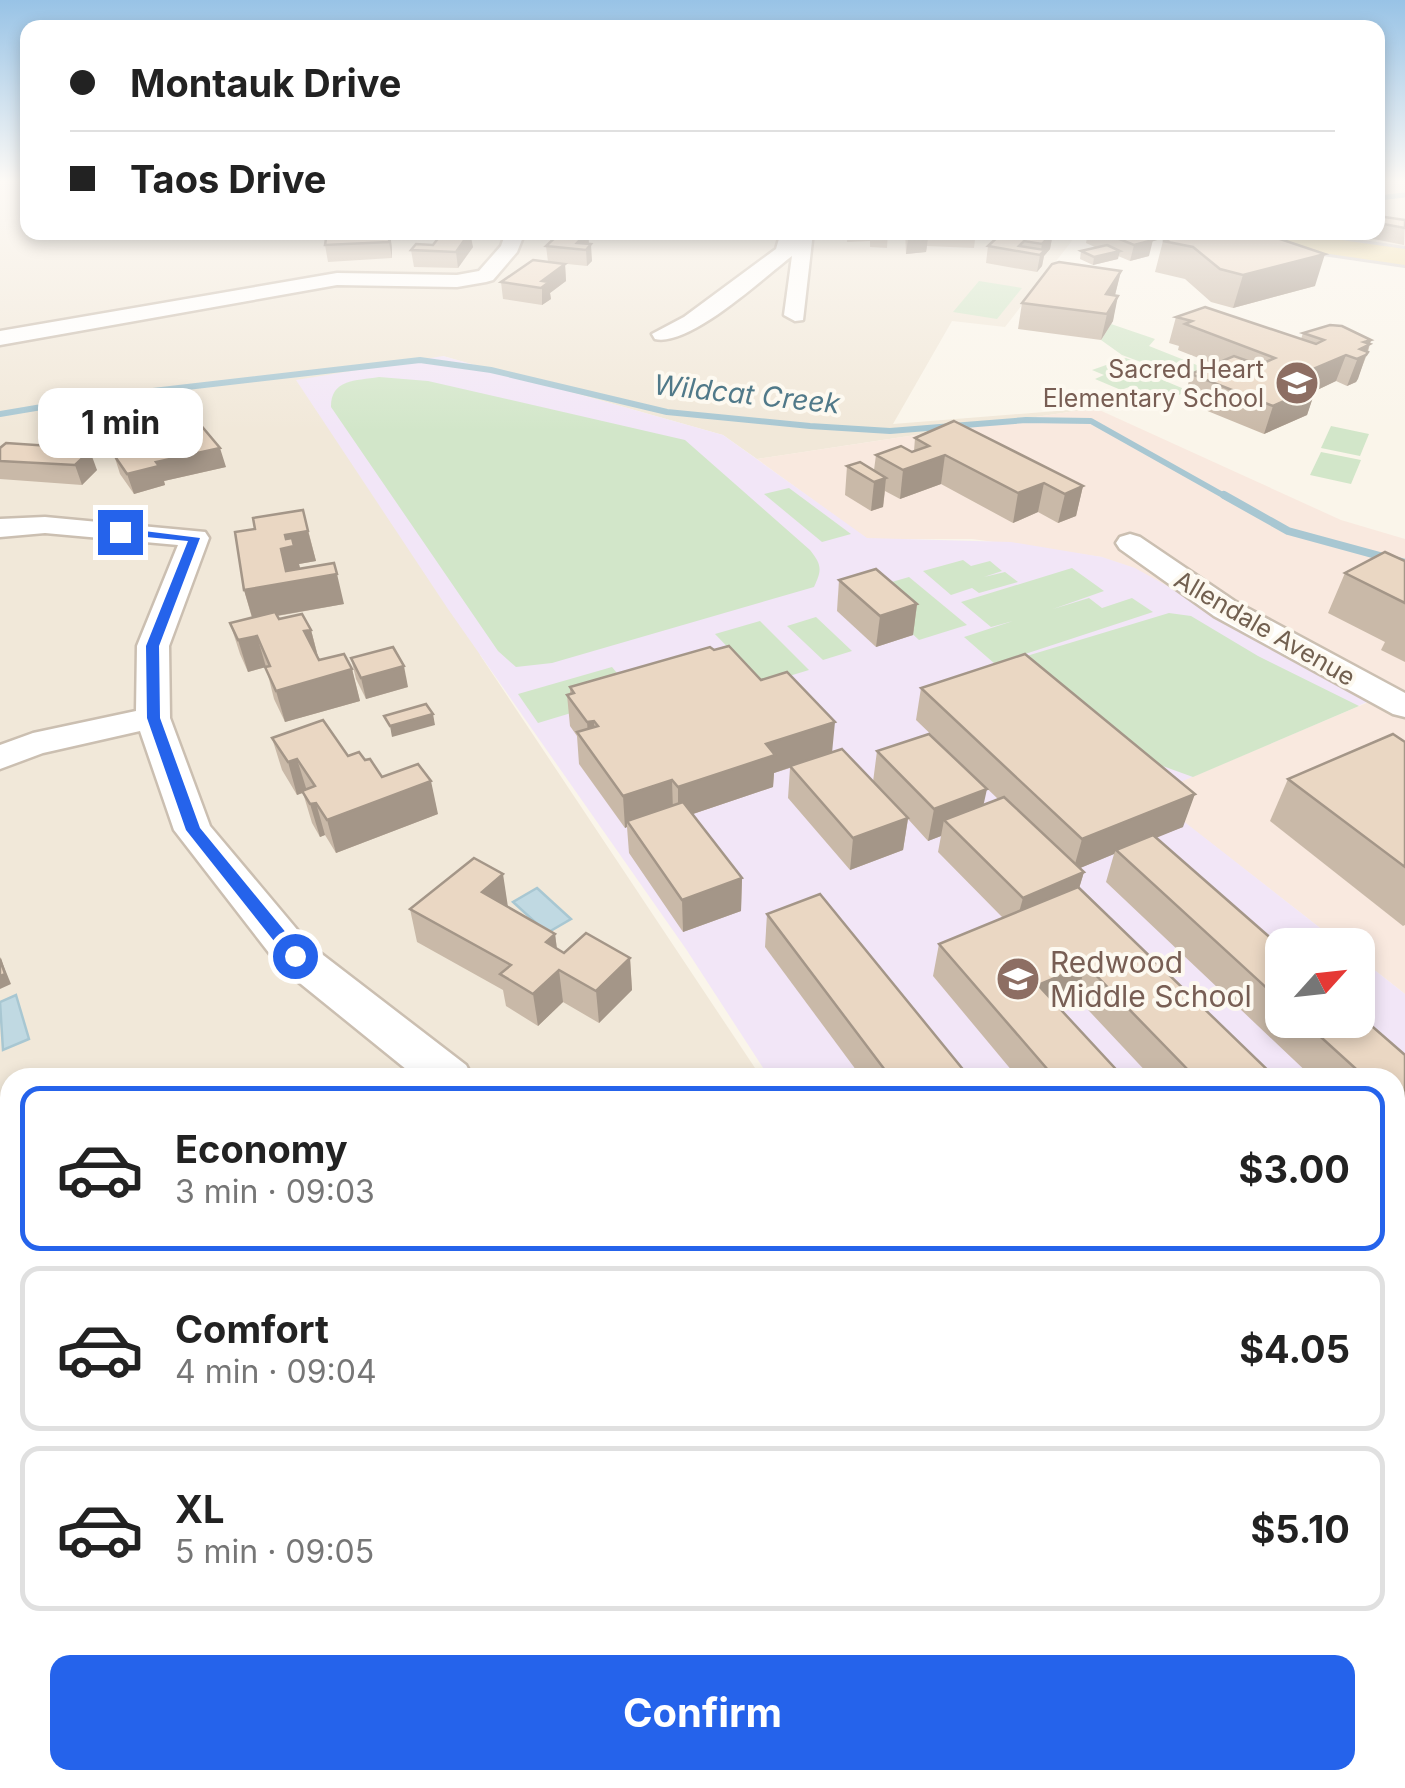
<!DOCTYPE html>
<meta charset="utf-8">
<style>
body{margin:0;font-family:Inter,sans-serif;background:#f6f6f6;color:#222;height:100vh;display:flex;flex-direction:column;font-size:38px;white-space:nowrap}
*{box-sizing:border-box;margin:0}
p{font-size:32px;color:#767676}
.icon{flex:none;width:55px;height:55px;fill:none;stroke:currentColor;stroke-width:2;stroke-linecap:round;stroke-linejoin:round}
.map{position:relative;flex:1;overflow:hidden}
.panel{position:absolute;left:0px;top:1068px;width:1405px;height:722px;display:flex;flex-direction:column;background:#fff;border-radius:30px 30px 0 0;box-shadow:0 5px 15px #0003}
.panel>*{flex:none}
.hud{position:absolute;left:20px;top:20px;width:1365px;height:220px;border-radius:20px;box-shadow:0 5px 15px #0003;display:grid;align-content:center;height:220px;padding:0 50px;background:#fff}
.needle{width:65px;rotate:63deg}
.buttons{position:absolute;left:1265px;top:928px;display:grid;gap:20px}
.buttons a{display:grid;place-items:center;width:110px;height:110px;border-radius:20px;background:#fff;box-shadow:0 5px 15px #0003;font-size:50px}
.end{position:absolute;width:45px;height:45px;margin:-22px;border:12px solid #2563eb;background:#fff;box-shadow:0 0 0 5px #fff}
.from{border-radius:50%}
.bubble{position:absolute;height:70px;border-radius:20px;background:#fff;box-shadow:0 5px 15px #0003;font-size:32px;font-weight:700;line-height:70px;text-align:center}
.hud b{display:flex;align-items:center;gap:35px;height:95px;font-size:38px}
.hud b+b{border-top:2px solid #e0e0e0}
.hud i{width:25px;height:25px;background:#222}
ul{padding:18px 0 0;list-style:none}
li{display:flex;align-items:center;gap:30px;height:165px;margin:0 20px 15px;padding:0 30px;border:5px solid #e0e0e0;border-radius:20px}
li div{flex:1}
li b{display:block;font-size:38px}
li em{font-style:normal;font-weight:700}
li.selected{border-color:#2563eb}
li>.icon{width:90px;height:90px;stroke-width:1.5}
.cta{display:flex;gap:20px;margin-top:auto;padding:20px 50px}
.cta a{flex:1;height:115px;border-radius:20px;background:#2563eb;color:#fff;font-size:40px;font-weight:700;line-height:115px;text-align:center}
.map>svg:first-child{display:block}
.residential{fill:#f1e8d9}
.commercial{fill:#f9e9df}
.education{fill:#f2e6f7}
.green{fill:#d2e6c9}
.water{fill:#c0d9e2;stroke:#a8c7d2;stroke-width:2.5}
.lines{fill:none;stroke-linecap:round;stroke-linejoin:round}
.stream-far2{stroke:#a8c7d2;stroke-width:5}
.stream-far1{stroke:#a8c7d2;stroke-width:6}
.stream{stroke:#a8c7d2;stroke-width:8}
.minor-casing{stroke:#cbbfb1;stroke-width:5}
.major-casing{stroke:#d8d2ce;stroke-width:6}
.minor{fill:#fff;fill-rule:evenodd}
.major{fill:#f0deaa;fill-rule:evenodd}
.wall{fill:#c9b9a8}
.shaded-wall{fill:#a49688}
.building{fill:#ead7c3;stroke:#a49688;stroke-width:2.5}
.route{fill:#2563eb}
.labels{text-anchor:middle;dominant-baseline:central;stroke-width:8;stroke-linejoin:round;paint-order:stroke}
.far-education-label{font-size:25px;fill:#785e54;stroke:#fdf9f0;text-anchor:end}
.far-street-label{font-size:25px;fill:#726050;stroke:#fdf9f0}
.far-water-label{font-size:28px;font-style:italic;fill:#507989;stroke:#fdf9f0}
.education-label{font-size:30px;fill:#785e54;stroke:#fdf9f0;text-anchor:start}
</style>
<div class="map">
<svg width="1405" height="1788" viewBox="0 0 1405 1788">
<rect width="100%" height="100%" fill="#faf5ea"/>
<g class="residential">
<path d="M0,181H27L28,232L1078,233L1005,327L952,321L893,424L1095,408L757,459L723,435L443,356L480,655L761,1077L10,1078V1780H1111L1100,1788H0Z"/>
<path d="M1378,181H1405V250L1267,233L1378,232Z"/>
</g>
<path class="commercial" d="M1095,408L1341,520L1405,539V994L1358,957V945H1342L1149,795L1371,701L1102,557L972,539H867L757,459Z"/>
<path class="education" d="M443,356L723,435L867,538L1011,542L1102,557L1135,568L1372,700L1150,795L1342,945H1282V1020H1358V957L1405,994V1576L1395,1583V1078L769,1077L686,949L448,609L296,380Z"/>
<g class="green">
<path d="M979,281L1022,288L997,319L953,312Z"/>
<path d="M1111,324L1155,339L1149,346L1222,375L1200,384L1122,355L1101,340Z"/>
<path d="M1126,358L1153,369L1146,373L1189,391L1165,400L1132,386L1121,390L1095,379L1104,375L1092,370Z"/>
<path d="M379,377L428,381L685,440L810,550C822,565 822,570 814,587L552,663L516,667L498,651L331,407C331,379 355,381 379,377Z"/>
<path d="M1331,426L1369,434L1360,456L1321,448Z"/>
<path d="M1321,452L1361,460L1351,484L1310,475Z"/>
<path d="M789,488L851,534L822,542L764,494Z"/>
<path d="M963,560L971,566L990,561L1002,571L984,577L1005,572L1018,582L979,593L972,588L951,595L923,571Z"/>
<path d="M1072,568L1104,591L1053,609L1089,598L1102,608L1132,598L1153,612L995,664L964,637L1013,621L991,627L961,602Z"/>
<path d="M909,577L967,625L919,640L864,590Z"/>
<path d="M1169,613L1191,616L1258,656L1359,706L1193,777L1157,764L1020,658Z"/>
<path d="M816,617L852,651L823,660L787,626Z"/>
<path d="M760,621L809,670L763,684L715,634Z"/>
<path d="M612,667L634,694L538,723L518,694Z"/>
</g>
<g class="water">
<path d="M537,888L571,919L547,933L513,902Z"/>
<path d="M16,995L29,1039L3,1050L0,1002Z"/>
</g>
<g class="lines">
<path class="stream-far2" d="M1378,198L1405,195"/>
<path class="stream-far1" d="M0,414L101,397L420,360L491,370L667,412L810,426L890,431L1026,420L1091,421L1228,498"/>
<path class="stream" d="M1224,495L1288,531L1405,563"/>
<defs>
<g id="minor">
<path d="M506,232H525L517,252L493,280L486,282L457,287L337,285L0,345V331L337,273L457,275L479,271L501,246Z"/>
<path d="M781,232H813L803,320L795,321L784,315L792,256C763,278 690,347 655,339L652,334L684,317L776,249Z"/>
<path d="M45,517L205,532L209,538L169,646L170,718L210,826L310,945L466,1065L473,1078H417L280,967L174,830L140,731L43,753L0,769V745L33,733L136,711L137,646L178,545L45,533L0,537V519Z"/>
<path d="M1130,534L1140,537L1236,602L1405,693V717L1393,714L1214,616L1120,549L1116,543L1120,537Z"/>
<path d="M10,1320V1372L0,1376V1324Z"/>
<path d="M1041,1780H1110L1113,1788H1044Z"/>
</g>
<g id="major">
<path d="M1215,232H1284L1405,249V265L1227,239Z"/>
<path d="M1405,1624V1712L1395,1717V1628Z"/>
<path d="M1201,1780H1298L1294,1788H1198Z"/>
</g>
</defs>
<use href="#minor" class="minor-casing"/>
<use href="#major" class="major-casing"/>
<use href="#minor" class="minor"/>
<use href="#major" class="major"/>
</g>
<g class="wall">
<path d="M1378,216L1405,220L1404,245L1348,234L1349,232H1378Z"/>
<path d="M347,232V235L390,233L392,249V258L328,262L325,245Z"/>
<path d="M557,232H592L590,236H588L592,261L587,266L548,262L546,246L558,235Z"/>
<path d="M838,232H888L887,248L870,247V241L847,242V239L838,236Z"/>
<path d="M905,232H976L974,248L927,246L926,252L906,254Z"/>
<path d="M1088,232H1133L1149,256L1130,261L1118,256V259L1093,265L1080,259L1081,251L1097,248L1086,243Z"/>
<path d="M1192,232L1315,286L1233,308L1211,302L1185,279L1155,272L1163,241Z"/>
<path d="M1053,233L1050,249L1044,256L1042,266L1037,272L986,263L988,246Z"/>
<path d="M433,245L473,247L458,268L414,267L411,250Z"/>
<path d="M565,264L566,281L550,293L551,299L542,305L503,299L501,282Z"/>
<path d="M1121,271L1115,295L1113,321L1101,340L1018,329L1022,303Z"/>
<path d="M1176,317L1301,339L1303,333L1371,340L1368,352L1356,382L1347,386L1336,381L1315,391L1307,415L1264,434L1183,401L1191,374L1214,364L1178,350L1179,346L1169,343Z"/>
<path d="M179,428L226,467L164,481L165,485L134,494L120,474L114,455L182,440Z"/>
<path d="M915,438L1083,486L1076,516L1058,523L1038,512L1013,523L941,484L900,499L885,491L883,507L871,511L845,495L847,466L874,470L876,455L914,451Z"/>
<path d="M66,447L67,450L97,470L82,485L0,479V448Z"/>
<path d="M303,510L316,561L299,564L300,568L344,604L278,616L279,619L311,630L319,660L352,669L360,701L285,722L274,699L266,667L248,672L240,654L230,623L252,618L244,590L255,529Z"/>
<path d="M1405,561V662L1381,650L1385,642L1328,613L1345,573Z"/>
<path d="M839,580L917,604L913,635L876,647L837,611Z"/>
<path d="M714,650L761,680L832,752L873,782L877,751L983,805L998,799L916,720L921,688L1183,827L1156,837L1282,948V1020H1358L1405,1055V1229L1395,1232V1078H1313L1106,882L1114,854L1080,868L1084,872L1079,888L1276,1078H1152L1076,997L1057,1005L1124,1078H1018L933,976L939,944L1003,918L938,852L941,836L928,841L908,819L903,850L850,870L788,798L790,768L774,773L773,787L693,814L742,878L741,911L683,932L629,853L627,827L625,828L579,764L577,736L570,726L567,695L570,694V687Z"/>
<path d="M351,658L408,687L366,699L356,679Z"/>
<path d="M272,738L365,760L382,777L438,814L336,853L325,835L320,837L312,823L303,793L297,795L282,770Z"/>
<path d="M1405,742V925L1403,926L1270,821L1288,779Z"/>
<path d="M508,907L555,934L557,949L564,953L630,958L632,990L599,1023L563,1002L538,1026L506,1006L503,990L417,942L410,909Z"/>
<path d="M767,914L970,1078H862L765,947Z"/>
<path d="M0,1508H10V1632L0,1625L2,1619H0Z"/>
</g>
<g class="shaded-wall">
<path d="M470,232L473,247L458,268L456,252Z"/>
<path d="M588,232L589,247L591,244L592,261L587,266L586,250L577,243Z"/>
<path d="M909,232H929L926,252L906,254Z"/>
<path d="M390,233L392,249V258L389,242Z"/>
<path d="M1053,233L1050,249L1044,256L1042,266L1037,272L1042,244Z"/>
<path d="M1153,240L1149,256L1130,261L1134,245Z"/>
<path d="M1120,251L1118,259L1093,265L1094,257Z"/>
<path d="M1325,254L1315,286L1233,308L1243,275Z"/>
<path d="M565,264L566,281L550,293L551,299L542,305V281Z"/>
<path d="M1121,271L1115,295L1106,294Z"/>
<path d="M1118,296L1113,321L1101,340L1107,314Z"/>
<path d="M1371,340L1358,379L1356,382L1347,386L1364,342Z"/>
<path d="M1346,355L1336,381L1315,391L1307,415L1264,434L1273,406L1292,378Z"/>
<path d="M220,448L226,467L164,481L165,485L134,494L127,474L156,462Z"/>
<path d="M90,451L97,470L82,485L75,465Z"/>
<path d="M945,455L941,484L900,499L903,470Z"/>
<path d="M886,478L883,507L871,511L874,482Z"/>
<path d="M1044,483L1038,512L1013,523L1018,493Z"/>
<path d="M1083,486L1076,516L1058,523L1065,494Z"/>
<path d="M308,531L316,561L299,564L302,576L337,574L344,604L253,620L244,590L281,549L285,535Z"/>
<path d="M917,604L913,635L876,647L880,616Z"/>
<path d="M311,630L319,661L304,631Z"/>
<path d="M257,636L266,667L248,672L238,640Z"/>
<path d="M404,666L408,687L366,699L361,678Z"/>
<path d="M352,669L360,701L285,722L276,691Z"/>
<path d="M433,714L435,725L392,737L390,726Z"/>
<path d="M594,721L596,753L589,749L587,722Z"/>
<path d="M835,722L832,753L774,773L773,787L678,819V787L766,744Z"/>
<path d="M297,759L307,791L297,795L288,762Z"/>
<path d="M672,780L673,812L627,821V827L625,828L623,796Z"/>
<path d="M431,781L438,814L336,853L327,820Z"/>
<path d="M987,789L980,821L944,820L941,836L928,841L934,809Z"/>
<path d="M1195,794L1183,827L1119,853L1116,850L1114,854L1073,871L1082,839Z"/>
<path d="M316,803L325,835L320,837L310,804Z"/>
<path d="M908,818L903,850L850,870L853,838Z"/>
<path d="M1084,872L1074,905L1014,930L1023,898Z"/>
<path d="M503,874L508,907L482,892Z"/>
<path d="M742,878L741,911L683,932L682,900Z"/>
<path d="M555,934L559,966L546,942Z"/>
<path d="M0,957L11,984L0,989Z"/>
<path d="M630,958L632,990L599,1023L596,991Z"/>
<path d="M1086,965L1076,997L1029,1017L1038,985Z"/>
<path d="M559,970L563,1002L538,1026L533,994Z"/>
<path d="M1405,1205V1229L1395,1232V1208Z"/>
</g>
<g class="building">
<path d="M1378,216L1405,220V228L1378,223Z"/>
<path d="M327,232H346L345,235L390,233L389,242L325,245Z"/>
<path d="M443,232H470L456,252L411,250L416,244L433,245Z"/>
<path d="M561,232H588L577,243L591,244L586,250L546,246Z"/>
<path d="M1003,232H1051L1053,233L1042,244L1024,241L1019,246L1045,250L1040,255L988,246Z"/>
<path d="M1102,232H1133L1153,240L1134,245Z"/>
<path d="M1192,232H1259L1325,254L1243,275L1220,269L1193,247L1163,241Z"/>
<path d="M1107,245L1120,251L1094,257L1081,251Z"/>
<path d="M533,260L565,264L542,281L549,282L541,288L501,282Z"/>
<path d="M1059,262L1121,271L1106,294L1118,296L1107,314L1022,303L1052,264Z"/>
<path d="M1205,307L1316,344L1324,340L1303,333L1330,325L1342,326L1371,340L1364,342L1370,344L1360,349L1368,352L1366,355L1357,359L1346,355L1292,378L1316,387L1273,406L1191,374L1234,356L1259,365L1275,358L1185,324L1192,321L1176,317Z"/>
<path d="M954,421L1083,486L1065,494L1044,483L1018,493L945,455L903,470L876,455L901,446L912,452L929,446L915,438Z"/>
<path d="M199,423L220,448L156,462L159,466L127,474L114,455L187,439L179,428Z"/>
<path d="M6,443L66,447L63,450L90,451L75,465L0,461V448Z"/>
<path d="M860,462L886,478L874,482L847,466Z"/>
<path d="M303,510L308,531L285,535L286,539L292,538L294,546L281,549L286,571L334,563L337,574L244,590L235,532L255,529L253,518Z"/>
<path d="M1385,552L1405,561V603L1345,573Z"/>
<path d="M876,569L917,604L880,616L839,580Z"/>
<path d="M275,612L279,619L302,614L311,630L304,631L319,660L344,654L352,669L276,691L265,667L270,666L257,636L238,640L230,623Z"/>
<path d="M729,646L761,680L787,672L835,722L766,744L775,755L678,787L672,780L623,796L577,732L598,726L594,721L587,722L567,695L574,693L570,687L710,647L714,650Z"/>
<path d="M393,647L404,666L361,678L351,658Z"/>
<path d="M1025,654L1195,794L1082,839L921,688Z"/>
<path d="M426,704L433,714L390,726L384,716Z"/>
<path d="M323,720L348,756L359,752L365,760L370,759L382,777L418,764L431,781L327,820L316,803L310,804L302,791L315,786L297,759L288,762L272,738Z"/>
<path d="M929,734L987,789L934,809L877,751Z"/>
<path d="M1393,734L1405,742V867L1288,779Z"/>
<path d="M842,749L908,818L853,838L790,766Z"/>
<path d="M1004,797L1084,872L1023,898L944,820Z"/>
<path d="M683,802L742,878L682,900L627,821Z"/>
<path d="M1153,835L1282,948V1002L1116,850Z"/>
<path d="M474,858L503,874L482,892L555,934L546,942L564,953L586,933L630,958L596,991L559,970L533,994L500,974L511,965L410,909Z"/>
<path d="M1078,887L1276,1078H1196L1086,965L1038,985L1124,1078H1055L939,944Z"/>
<path d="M820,894L970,1078H891L767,914Z"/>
<path d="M0,959L5,974L0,976Z"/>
<path d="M1358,1014L1405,1055V1113L1395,1104V1078H1366L1302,1020H1358Z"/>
<path d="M1395,1135L1405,1147V1205L1395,1208Z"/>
<rect x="0" y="1508" width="10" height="90"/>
<path d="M10,1599V1625H0Z"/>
</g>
<linearGradient id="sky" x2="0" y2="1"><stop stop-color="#98c3e6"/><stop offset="0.42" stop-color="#fdfaf6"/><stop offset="1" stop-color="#fdfaf6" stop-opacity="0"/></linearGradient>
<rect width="1405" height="431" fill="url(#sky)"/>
<path class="route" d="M120,528L200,538L159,646L160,718L200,828L301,951V960H289L186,830L147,718L146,646L188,541L115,534Z"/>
<defs>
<symbol id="school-disc" viewBox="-11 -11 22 22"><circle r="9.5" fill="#8d6e63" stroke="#fdf9f0"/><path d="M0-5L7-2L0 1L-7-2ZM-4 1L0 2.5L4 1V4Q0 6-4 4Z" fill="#fff"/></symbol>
</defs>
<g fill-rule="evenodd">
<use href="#school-disc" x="1272" y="358" width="50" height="50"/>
<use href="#school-disc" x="993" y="954" width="50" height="50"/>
</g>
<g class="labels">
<g class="far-education-label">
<text x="1264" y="369">Sacred Heart<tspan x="1264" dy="29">Elementary School</tspan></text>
</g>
<g class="far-street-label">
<text transform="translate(1265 628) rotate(30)">Allendale Avenue</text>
</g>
<g class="far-water-label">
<text transform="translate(747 394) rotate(6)">Wildcat Creek</text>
</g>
<g class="education-label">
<text x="1050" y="962">Redwood<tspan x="1050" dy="34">Middle School</tspan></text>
</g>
</g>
</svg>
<div class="buttons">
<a><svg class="needle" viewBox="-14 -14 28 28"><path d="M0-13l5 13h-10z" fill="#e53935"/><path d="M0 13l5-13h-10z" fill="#767676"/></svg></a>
</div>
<i class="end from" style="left:295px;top:956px"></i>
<i class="end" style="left:120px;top:532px"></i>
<div class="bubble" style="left:38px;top:388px;width:165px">1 min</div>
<div class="hud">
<b><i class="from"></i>Montauk Drive</b>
<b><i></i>Taos Drive</b>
</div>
<section class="panel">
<ul>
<li class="selected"><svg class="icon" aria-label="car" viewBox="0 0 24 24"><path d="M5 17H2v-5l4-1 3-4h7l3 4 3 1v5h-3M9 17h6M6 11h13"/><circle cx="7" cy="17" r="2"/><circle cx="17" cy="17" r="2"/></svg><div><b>Economy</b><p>3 min · 09:03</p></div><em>$3.00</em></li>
<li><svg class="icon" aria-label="car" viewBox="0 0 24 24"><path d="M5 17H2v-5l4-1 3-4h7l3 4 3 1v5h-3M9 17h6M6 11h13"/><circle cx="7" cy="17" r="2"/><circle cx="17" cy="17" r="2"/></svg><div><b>Comfort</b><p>4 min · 09:04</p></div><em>$4.05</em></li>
<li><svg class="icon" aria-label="car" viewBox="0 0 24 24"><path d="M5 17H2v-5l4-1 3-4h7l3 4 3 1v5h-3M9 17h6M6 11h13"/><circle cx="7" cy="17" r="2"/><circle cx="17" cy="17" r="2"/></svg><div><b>XL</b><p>5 min · 09:05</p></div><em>$5.10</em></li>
</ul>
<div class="cta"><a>Confirm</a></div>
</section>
</div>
